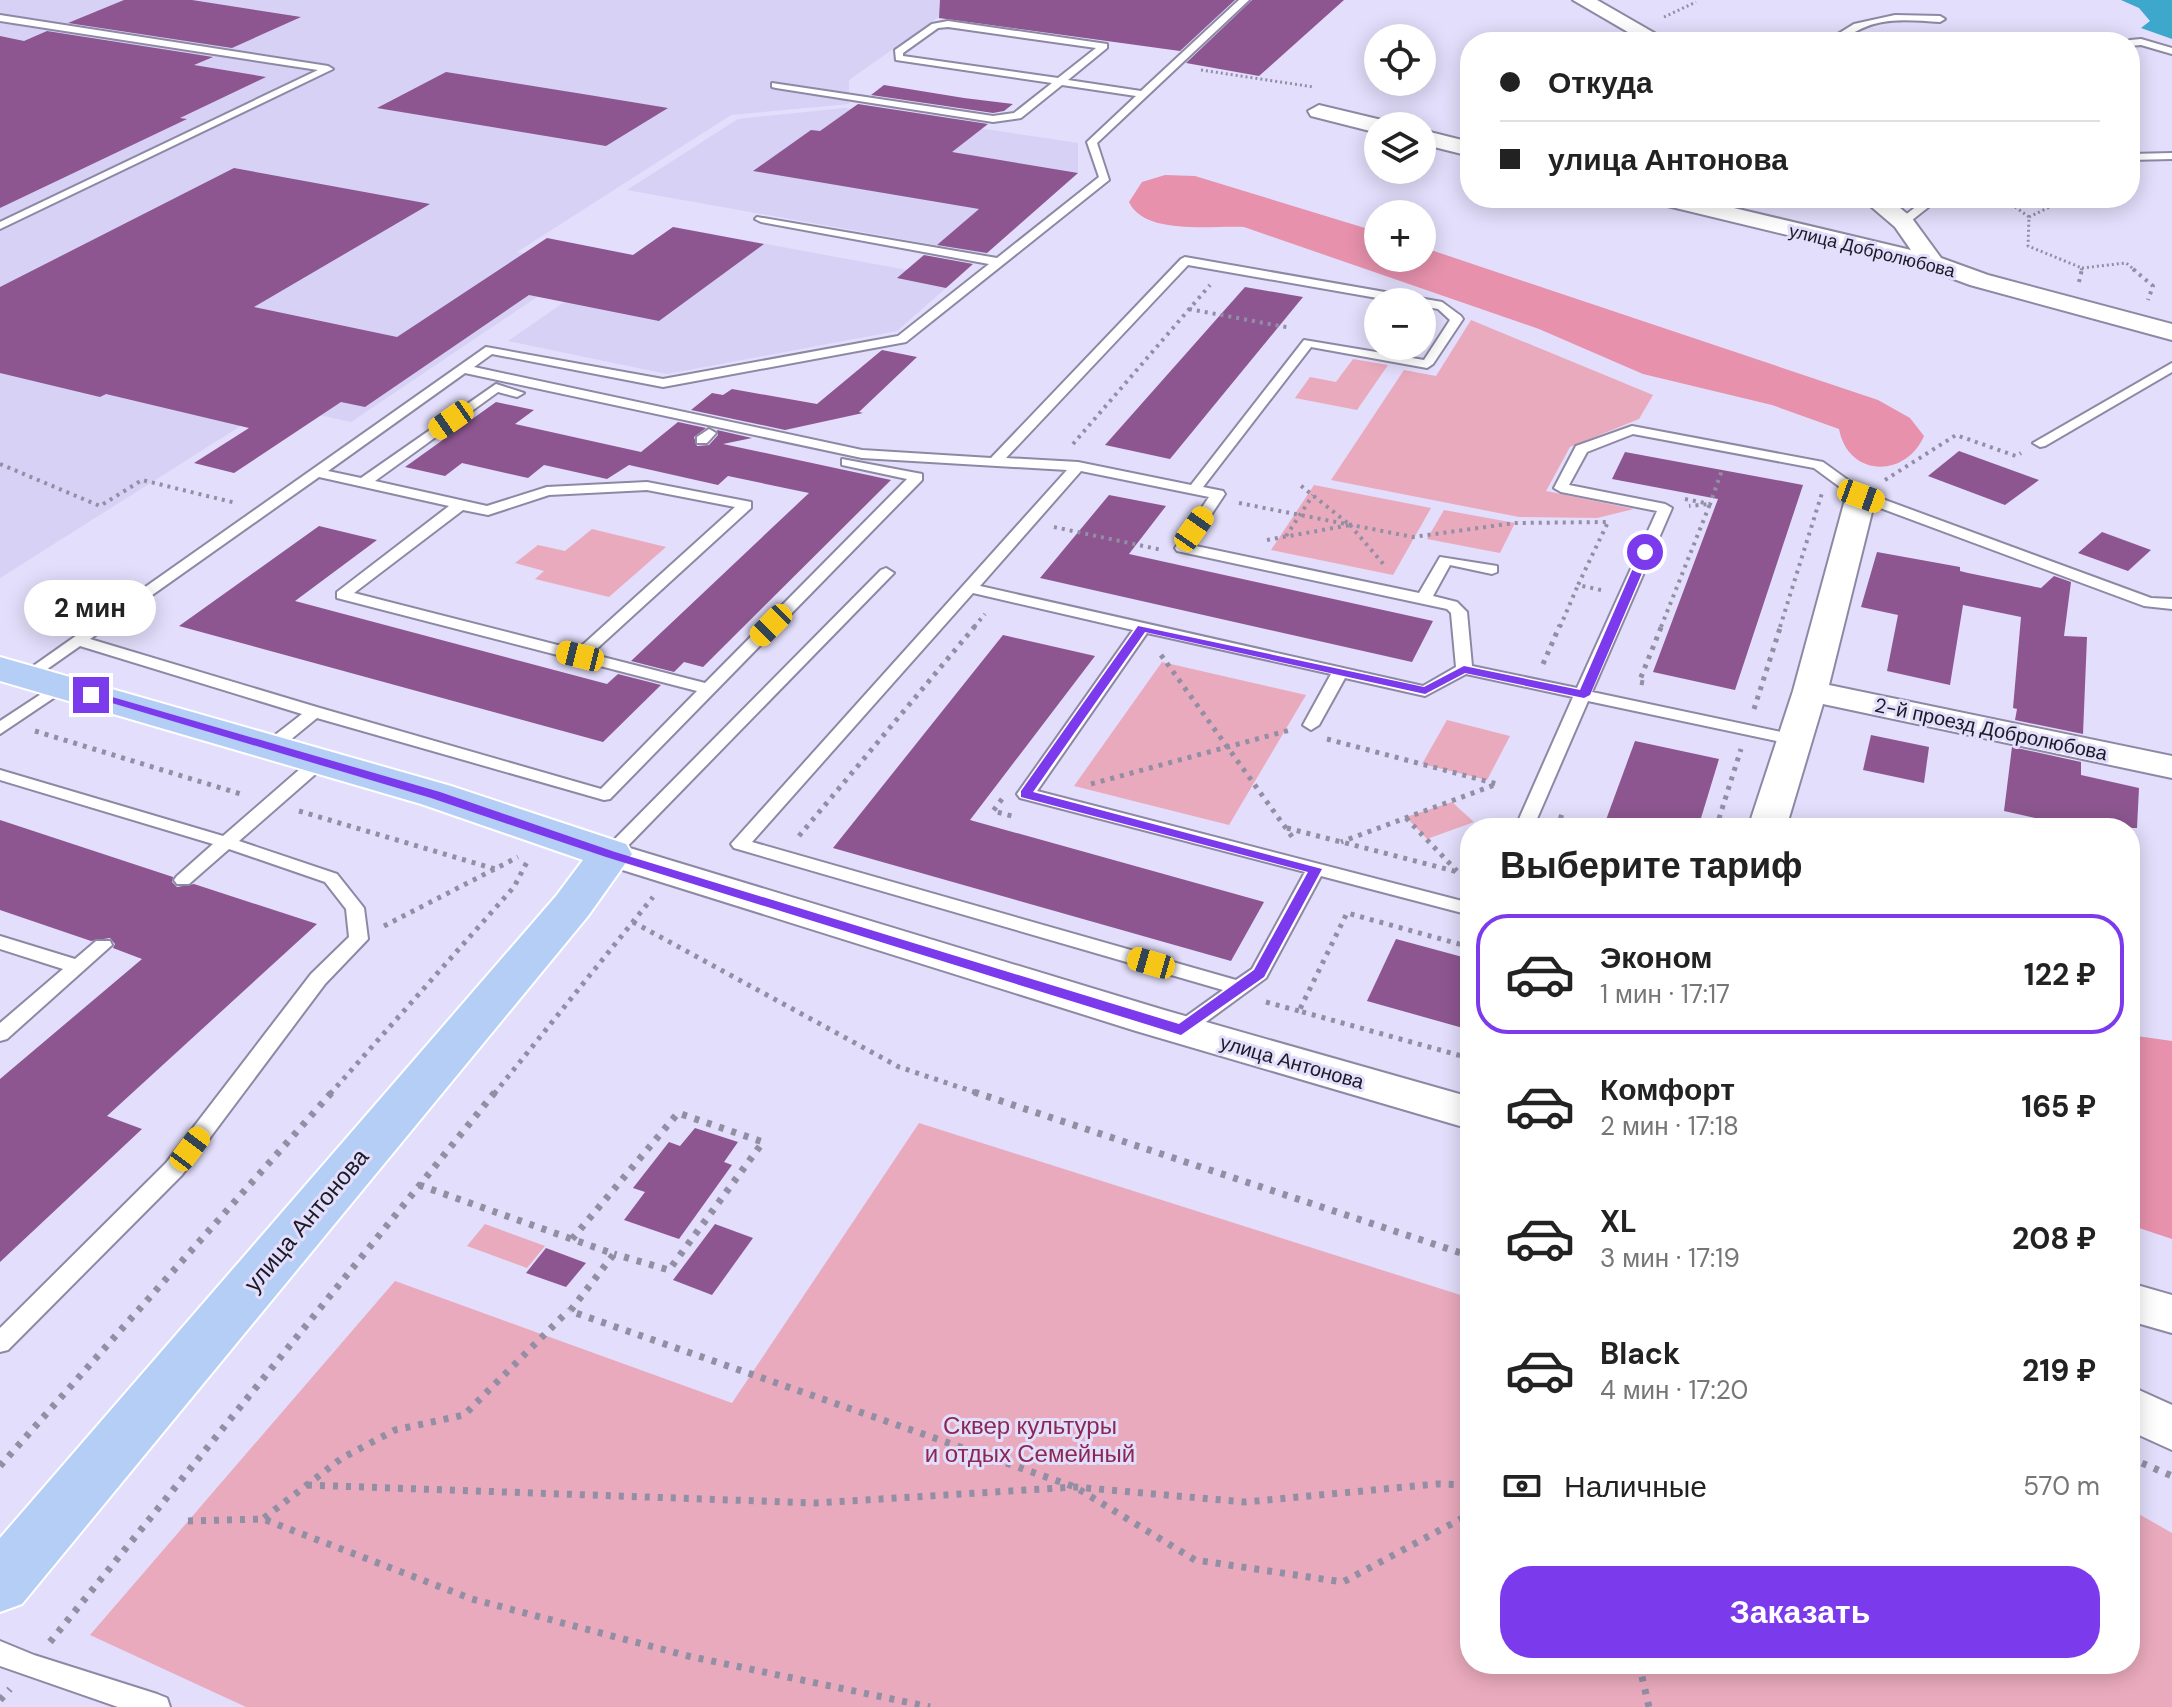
<!DOCTYPE html>
<html lang="ru">
<meta charset="utf-8">
<style>
body{margin:0;font-family:"DM Sans",sans-serif;background:#f2f2f2;color:#222;height:100vh;display:flex;flex-direction:column;font-size:30px;white-space:nowrap}
*{box-sizing:border-box;margin:0}
p{font-size:26px;color:#767676}
.icon{flex:none;width:44px;height:44px;fill:none;stroke:currentColor;stroke-width:2;stroke-linecap:round;stroke-linejoin:round}
.map{position:relative;flex:1;overflow:hidden}
.side{position:absolute;left:1460px;top:818px;width:680px;height:856px;display:flex;flex-direction:column;background:#fff;border-radius:32px;box-shadow:0 4px 20px #0003}
.side>*{flex:none}
.guide{position:absolute;left:1460px;top:32px;width:680px;height:176px;border-radius:32px;box-shadow:0 4px 20px #0003;display:grid;align-content:center;height:176px;padding:0 40px;background:#fff}
.tools{position:absolute;left:1364px;top:24px;display:grid;gap:16px}
.tools a{display:grid;place-items:center;width:72px;height:72px;border-radius:50%;background:#fff;box-shadow:0 4px 20px #0003;font-size:40px}
.end{position:absolute;width:36px;height:36px;margin:-18px;border:10px solid #7c3aed;background:#fff;box-shadow:0 0 0 4px #fff}
.from{border-radius:50%}
.bubble{position:absolute;height:56px;border-radius:28px;background:#fff;box-shadow:0 4px 20px #0003;font-size:26px;font-weight:700;line-height:56px;text-align:center}
.car{position:absolute;width:24px;height:48px;margin:-24px -12px;border-radius:10px;box-shadow:0 0 6px 2px #0007;background:linear-gradient(#f5c518 24%,#345 0 40%,#f5c518 0 76%,#345 0 86%,#f5c518 0)}
.guide b{display:flex;align-items:center;gap:28px;height:76px;font-size:30px}
.guide b+b{border-top:2px solid #e0e0e0}
.guide i{width:20px;height:20px;background:#222}
ul{padding:0;list-style:none}
li{display:flex;align-items:center;gap:24px;height:120px;margin:0 16px 12px;padding:0 24px;border:4px solid transparent;border-radius:32px}
li div{flex:1}
li b{display:block;font-size:30px}
li em{font-style:normal;font-weight:700}
li.current{border-color:#7c3aed}
li>.icon{width:72px;height:72px;stroke-width:1.5}
h2{padding:0 40px;font-size:36px;line-height:96px}
.pay{display:flex;align-items:center;gap:20px;height:88px;padding:0 40px;font-size:30px}
.pay p{margin-inline-start:auto}
.action{display:flex;gap:16px;margin-top:auto;padding:16px 40px}
.action a{flex:1;height:92px;border-radius:32px;background:#7c3aed;color:#fff;font-size:32px;font-weight:700;line-height:92px;text-align:center}
.map>svg:first-child{display:block}
.built{fill:#d6d1f5}
.green{fill:#eaaabd}
.forest{fill:#e791ad}
.water{fill:#3da8cc}
.building{fill:#8d5690}
.lines{fill:none;stroke-linecap:round;stroke-linejoin:round}
.lane-casing{stroke:#8d89a4;stroke-width:4}
.street-casing{stroke:#8d89a4;stroke-width:4}
.primary-casing{stroke:#fff;stroke-width:4}
.path-far3{stroke:#928fa4;stroke-width:3;stroke-dasharray:2 3;stroke-linecap:butt}
.path-far2{stroke:#928fa4;stroke-width:4;stroke-dasharray:3 5;stroke-linecap:butt}
.path-far1{stroke:#928fa4;stroke-width:5;stroke-dasharray:4 6;stroke-linecap:butt}
.path{stroke:#928fa4;stroke-width:7;stroke-dasharray:5 8;stroke-linecap:butt}
.lane{fill:#fff;fill-rule:evenodd}
.street{fill:#fff;fill-rule:evenodd}
.primary{fill:#b4cef6;fill-rule:evenodd}
.route{fill:#7c3aed}
.labels{text-anchor:middle;dominant-baseline:central;stroke-width:6;stroke-linejoin:round;paint-order:stroke}
.far-street-label{font-size:18px;fill:#1c1a25;stroke:#e2defb}
.street-label{font-size:20px;fill:#1c1a25;stroke:#e2defb}
.near-street-label{font-size:24px;fill:#1c1a25;stroke:#e2defb}
.near-park-label{font-size:24px;fill:#8b2851;stroke:#e2defb}
</style>
<div class="map">
<svg width="2172" height="1707" viewBox="0 0 2172 1707">
<rect width="100%" height="100%" fill="#e2defb"/>
<g class="built">
<path d="M0,0H1233L1176,50L937,18L849,80V104L731,115L517,252L575,264L574,272L351,422L274,405L0,578Z"/>
<path d="M844,108L1078,143V173L986,254L627,190L738,119Z"/>
<path d="M673,227L956,279L897,331L667,374L508,341Z"/>
</g>
<g class="green">
<path d="M1471,320L1653,395L1639,419L1570,447L1546,491L1634,509L1597,518L1519,517L1331,480L1404,370L1436,376Z"/>
<path d="M1353,359L1388,365L1357,410L1295,398L1310,377L1336,382Z"/>
<path d="M1314,485L1431,508L1393,575L1271,550Z"/>
<path d="M1444,510L1515,523L1500,553L1427,539Z"/>
<path d="M592,529L666,547L609,597L535,579L544,571L515,563L538,545L565,551Z"/>
<path d="M1162,662L1306,695L1229,825L1074,786Z"/>
<path d="M1447,720L1510,736L1487,780L1422,764Z"/>
<path d="M1452,802L1474,822L1427,839L1406,817Z"/>
<path d="M919,1123L1470,1298V1664H2130V1509L2172,1533V1707H246L90,1635L395,1281L732,1403Z"/>
<path d="M485,1224L545,1246L527,1268L467,1246Z"/>
</g>
<g class="forest">
<path d="M1165,175L1195,176L1378,232V258H1422V247L1878,400L1910,418L1924,436C1905,479 1848,477 1839,429L1772,405L1643,374L1539,329L1244,227C1213,225 1145,236 1129,202L1142,182Z"/>
<path d="M2130,1035L2172,1041V1239L2130,1225Z"/>
</g>
<path class="water" d="M2121,0H2172V39L2141,28L2150,21L2139,8Z"/>
<g class="building">
<path d="M124,0H192L301,17L232,48L68,23Z"/>
<path d="M940,0H1235L1180,51L939,18Z"/>
<path d="M1252,0H1344L1259,76L1186,63Z"/>
<path d="M47,31L213,57L194,65L266,77L180,118L187,119L0,208V36L24,41Z"/>
<path d="M446,72L589,95L668,108L606,146L377,108Z"/>
<path d="M884,85L964,98L1013,104L1004,111L993,113L871,95Z"/>
<path d="M858,104L988,124L952,152L1078,173L987,253L937,245L979,209L753,171L811,130L820,131Z"/>
<path d="M234,168L430,204L254,307L397,337L547,238L633,255L673,227L764,244L659,321L529,295L365,407L341,402L234,473L194,463L249,428L106,394L100,397L0,373V287Z"/>
<path d="M924,255L973,264L946,288L897,278Z"/>
<path d="M1245,287L1303,297L1170,459L1105,445Z"/>
<path d="M882,350L917,357L859,412L863,413L785,430L691,410L712,393L723,395L732,389L817,404Z"/>
<path d="M496,402L534,410L515,424L641,452L678,422L706,428L694,437L697,446L709,445L718,435L717,430L752,438L723,444L891,480L703,667L684,662L674,672L631,661L809,493L728,476L718,485L629,465L607,479L544,465L528,478L462,463L445,476L405,467Z"/>
<path d="M1959,451L2039,480L2005,505L1928,476Z"/>
<path d="M1625,452L1803,485L1735,690L1653,672L1718,499L1612,479Z"/>
<path d="M1109,495L1166,506L1129,554L1433,621L1412,662L1040,578Z"/>
<path d="M319,526L377,540L295,601L607,684L618,674L661,685L603,742L179,626Z"/>
<path d="M2102,532L2151,550L2128,571L2078,553Z"/>
<path d="M1877,552L1960,567V571L1968,573L2041,588L2054,576L2071,582L2064,636L2087,637L2083,734L2015,720L2017,709L2013,708L2021,617L1963,605L1950,685L1887,671L1898,615L1861,607Z"/>
<path d="M1003,635L1095,656L970,820L1264,902L1231,961L833,848Z"/>
<path d="M1871,735L1929,747L1924,783L1863,770Z"/>
<path d="M1635,741L1719,759L1698,828H1603Z"/>
<path d="M2012,747L2081,762V775L2139,788L2137,828H2080L2004,811Z"/>
<path d="M0,820L173,877L172,882L177,887L194,884L317,924L107,1116L142,1129L0,1262V1079L142,959L113,948L115,944L110,938L91,941L0,910Z"/>
<path d="M1396,939L1470,959V1030L1367,1001Z"/>
<path d="M695,1128L738,1142L724,1162L732,1165L679,1239L624,1220L645,1192L633,1188L669,1142L680,1146Z"/>
<path d="M715,1224L753,1238L712,1295L673,1280Z"/>
<path d="M546,1248L586,1263L566,1287L526,1273Z"/>
</g>
<g class="lines">
<defs>
<g id="lane">
<path d="M1239,0H1249L1097,143L1109,180L906,342L663,387L492,354L474,367L862,450L991,458L1181,259L1185,257L1442,302L1461,316L1463,319L1433,364L1427,368L1311,347L1203,487L1223,491L1225,494L1191,545L1419,593L1440,557L1497,566V572L1492,574L1450,565L1433,596L1457,602L1467,612L1472,666L1577,688L1657,511L1561,492L1554,488L1576,446L1632,426L1823,462L1866,493L2151,598L2172,599V609L2144,606L1856,499L1814,468L1633,434L1587,452L1569,485L1665,504L1672,508L1592,692L1795,735L1803,740L1795,745L1588,701L1533,828H1515L1573,697L1466,674L1425,696L1345,678L1319,725L1311,730L1303,725L1331,674L1147,633L1037,791L1470,903V915L1321,876L1266,978L1188,1035H1174L1171,1030L1174,1025L1223,990L734,848L731,844L1067,470L862,458L465,373L328,471L361,478L496,384L524,393L517,397L498,392L375,481L487,506L547,487L647,482L751,502V508L591,654L705,683L907,479L842,465V459L922,474V480L610,799L604,800L317,718L278,750H266L264,746L266,742L302,714L80,646L33,679H21L19,676L486,347L663,379L898,336L989,264L761,222L755,219L757,217L997,258L1099,177L1087,142L1136,96L1062,85L1021,118L993,122L776,88L772,87V83L993,116L1014,113L1052,83L896,60L895,50L932,24L948,21L1107,44V48L1068,80L1141,91ZM948,27L1096,48L1058,78L903,56V53L938,28ZM1188,265L1400,302H1422V306L1438,309L1450,320L1424,360L1304,340L1191,485L1078,462L1006,458ZM1081,471L1209,497L1175,548L1177,551L1447,609L1451,613L1456,667L1423,686L980,586ZM319,477L449,506L337,592V598L697,691L601,789L320,708L90,639ZM647,490L735,507L577,650L354,593L463,510L488,515L549,495ZM973,593L1133,630L1017,794L1020,798L1305,872L1252,969L1236,980L752,842Z"/>
<path d="M0,15L328,66L333,69L0,229V222L318,70L0,21Z"/>
<path d="M1895,15L1940,16L1945,19L1940,22C1918,21 1895,18 1874,24C1857,28 1843,42 1825,42L1854,24Z"/>
<path d="M2130,40L2141,39L2172,48V54L2141,45L2130,46V42H2126Z"/>
<path d="M2172,153V159L2130,160V154Z"/>
<path d="M1927,198H1940L1907,224H1899V220Z"/>
<path d="M2172,363V372L2045,446L2040,447L2033,443Z"/>
<path d="M709,429L716,433L707,443H697V437Z"/>
<path d="M886,568L894,573L891,576L616,858H604L601,854L604,850L881,570Z"/>
<path d="M61,681L69,686L67,689L0,734V721Z"/>
<path d="M321,755L327,756L330,760L327,764L239,841L337,874L364,908L368,939L325,984L182,1175L8,1350L0,1352V1328L166,1163L311,974L349,937L346,909L325,882L229,849L189,884H177L174,880L177,876L213,844L0,780V770L223,836L315,756Z"/>
<path d="M0,936L75,959L96,941H110L112,945L7,1039L0,1041V1023L63,969L0,949Z"/>
<path d="M0,1641L34,1655L157,1694L167,1698L170,1707H118L0,1666Z"/>
</g>
<g id="street">
<path d="M1573,0H1597L1670,42H1645Z"/>
<path d="M1319,105L1386,121L1389,126H1378V133L1311,116L1308,111Z"/>
<path d="M1422,130L1470,142V156L1422,144Z"/>
<path d="M1651,198H1692L1911,250L1895,227L1861,198H1888L1911,217L1941,258L1988,275L2172,324V340L1970,285L1924,268L1655,203Z"/>
<path d="M1861,487L1872,490L1876,496L1829,685L2172,756V778L1823,704L1786,828H1748L1793,691L1846,496L1850,490Z"/>
<path d="M610,842L1164,1010L1470,1097V1129L1136,1031L597,862L591,854L597,846Z"/>
<path d="M2130,1283L2172,1295V1333L2130,1321Z"/>
<path d="M2130,1386L2172,1405V1450L2130,1431Z"/>
</g>
<path id="primary" d="M0,657L451,786L626,844L632,854L588,916L22,1604L0,1612V1538L556,896L583,860L421,804L0,681Z"/>
</defs>
<use href="#lane" class="lane-casing"/>
<use href="#street" class="street-casing"/>
<use href="#primary" class="primary-casing"/>
<g class="path-far3">
<path d="M1664,17L1696,2"/>
<path d="M1201,70L1314,87"/>
<path d="M2003,198L2029,217L2028,246L2082,268L2081,271"/>
<path d="M2027,198L2053,203"/>
<path d="M2029,217L2056,204H2078"/>
<path d="M2082,268L2126,263L2136,271"/>
</g>
<g class="path-far2">
<path d="M2133,269L2153,286L2148,300"/>
<path d="M2079,282L2082,269"/>
<path d="M1189,309L1291,328"/>
<path d="M1073,444L1210,285"/>
<path d="M0,464L100,506L142,480L236,503"/>
<path d="M1885,480L1956,435L2016,456L2021,453"/>
<path d="M1685,499L1710,504L1722,470"/>
<path d="M1239,503L1413,537L1515,523L1609,522"/>
<path d="M1350,525L1385,566"/>
<path d="M1054,527L1162,550"/>
<path d="M1286,536L1313,495"/>
<path d="M1267,540L1350,525L1300,485"/>
<path d="M1601,590L1578,585L1608,522"/>
<path d="M974,627L985,614"/>
<path d="M1560,627L1578,585"/>
<path d="M1661,627L1710,504L1689,506"/>
<path d="M1780,627L1822,493"/>
</g>
<g class="path-far1">
<path d="M1161,655L1293,838"/>
<path d="M1543,664L1560,625"/>
<path d="M1644,683L1639,682L1662,625"/>
<path d="M1754,709L1781,625"/>
<path d="M35,731L244,795"/>
<path d="M1327,739L1497,784L1341,842"/>
<path d="M1091,784L1290,730"/>
<path d="M1002,799L993,811L1012,816"/>
<path d="M299,811L495,869"/>
<path d="M1406,818L1457,871"/>
<path d="M1287,828L1458,872"/>
<path d="M1557,828L1562,814"/>
<path d="M1716,828L1741,749"/>
<path d="M799,836L976,625"/>
<path d="M633,922L899,1067L980,1094"/>
<path d="M384,926L518,857"/>
<path d="M1470,947L1347,913L1299,1011L1469,1058L1470,1054"/>
<path d="M1266,1002L1299,1011"/>
<path d="M330,1094L514,887L529,858"/>
<path d="M494,1094L653,897"/>
</g>
<g class="path">
<path d="M974,1092L1470,1256"/>
<path d="M419,1185L614,1254L570,1311L1075,1487L1195,1560L1343,1582L1470,1514"/>
<path d="M572,1239L678,1113L763,1142L669,1270L614,1254"/>
<path d="M2130,1458L2172,1476"/>
<path d="M0,1466L332,1092"/>
<path d="M307,1485L816,1503L1075,1487L1245,1502L1437,1484L1470,1485"/>
<path d="M264,1518L342,1458L395,1430L464,1415L569,1310"/>
<path d="M188,1521L263,1519L472,1599L688,1656L930,1707"/>
<path d="M50,1642L495,1092"/>
<path d="M1639,1664L1649,1707"/>
<path d="M0,1700L10,1689"/>
</g>
<use href="#lane" class="lane"/>
<use href="#street" class="street"/>
<use href="#primary" class="primary"/>
</g>
<path class="route" d="M1645,549L1651,552L1590,695L1584,698L1465,673L1425,694L1145,632L1033,792L1322,869L1264,977L1181,1035L606,857L431,798L85,695L95,692L440,792L615,852L1179,1024L1254,970L1308,872L1021,797V791L1138,626L1424,687L1464,666L1580,690L1640,552Z"/>
<g class="labels">
<g class="far-street-label">
<text transform="translate(1872 251) rotate(14)">улица Добролюбова</text>
</g>
<g class="street-label">
<text transform="translate(1991 729) rotate(12)">2-й проезд Добролюбова</text>
<text transform="translate(1292 1062) rotate(16)">улица Антонова</text>
</g>
<g class="near-street-label">
<text transform="translate(306 1220) rotate(-50)">улица Антонова</text>
</g>
<g class="near-park-label">
<text x="1030" y="1425">Сквер культуры<tspan x="1030" dy="28">и отдых Семейный</tspan></text>
</g>
</g>
</svg>
<div class="tools">
<a><svg class="icon" aria-label="locate" viewBox="0 0 24 24"><circle cx="12" cy="12" r="6"/><path d="M12 2v4M12 18v4M2 12h4M18 12h4"/></svg></a>
<a><svg class="icon" aria-label="layers" viewBox="0 0 24 24"><path d="M12 4l9 5-9 5-9-5zM3 14l9 5 9-5"/></svg></a>
<a>+</a>
<a>−</a>
</div>
<i class="end from" style="left:1645px;top:552px"></i>
<i class="end" style="left:91px;top:695px"></i>
<div class="bubble" style="left:24px;top:580px;width:132px">2 мин</div>
<i class="car" style="left:451px;top:420px;rotate:235deg"></i>
<i class="car" style="left:1861px;top:496px;rotate:110deg"></i>
<i class="car" style="left:1194px;top:529px;rotate:35deg"></i>
<i class="car" style="left:771px;top:625px;rotate:225deg"></i>
<i class="car" style="left:580px;top:656px;rotate:284deg"></i>
<i class="car" style="left:1151px;top:963px;rotate:286deg"></i>
<i class="car" style="left:190px;top:1149px;rotate:37deg"></i>
<div class="guide">
<b><i class="from"></i>Откуда</b>
<b><i></i>улица Антонова</b>
</div>
<section class="side">
<h2>Выберите тариф</h2>
<ul>
<li class="current"><svg class="icon" aria-label="car" viewBox="0 0 24 24"><path d="M5 17H2v-5l4-1 3-4h7l3 4 3 1v5h-3M9 17h6M6 11h13"/><circle cx="7" cy="17" r="2"/><circle cx="17" cy="17" r="2"/></svg><div><b>Эконом</b><p>1 мин · 17:17</p></div><em>122 ₽</em></li>
<li><svg class="icon" aria-label="car" viewBox="0 0 24 24"><path d="M5 17H2v-5l4-1 3-4h7l3 4 3 1v5h-3M9 17h6M6 11h13"/><circle cx="7" cy="17" r="2"/><circle cx="17" cy="17" r="2"/></svg><div><b>Комфорт</b><p>2 мин · 17:18</p></div><em>165 ₽</em></li>
<li><svg class="icon" aria-label="car" viewBox="0 0 24 24"><path d="M5 17H2v-5l4-1 3-4h7l3 4 3 1v5h-3M9 17h6M6 11h13"/><circle cx="7" cy="17" r="2"/><circle cx="17" cy="17" r="2"/></svg><div><b>XL</b><p>3 мин · 17:19</p></div><em>208 ₽</em></li>
<li><svg class="icon" aria-label="car" viewBox="0 0 24 24"><path d="M5 17H2v-5l4-1 3-4h7l3 4 3 1v5h-3M9 17h6M6 11h13"/><circle cx="7" cy="17" r="2"/><circle cx="17" cy="17" r="2"/></svg><div><b>Black</b><p>4 мин · 17:20</p></div><em>219 ₽</em></li>
</ul>
<div class="pay"><svg class="icon" aria-label="cash" viewBox="0 0 24 24"><path d="M3 7h18v10H3z"/><circle cx="12" cy="12" r="2"/></svg>Наличные<p>570 m</p></div>
<div class="action"><a>Заказать</a></div>
</section>
</div>
